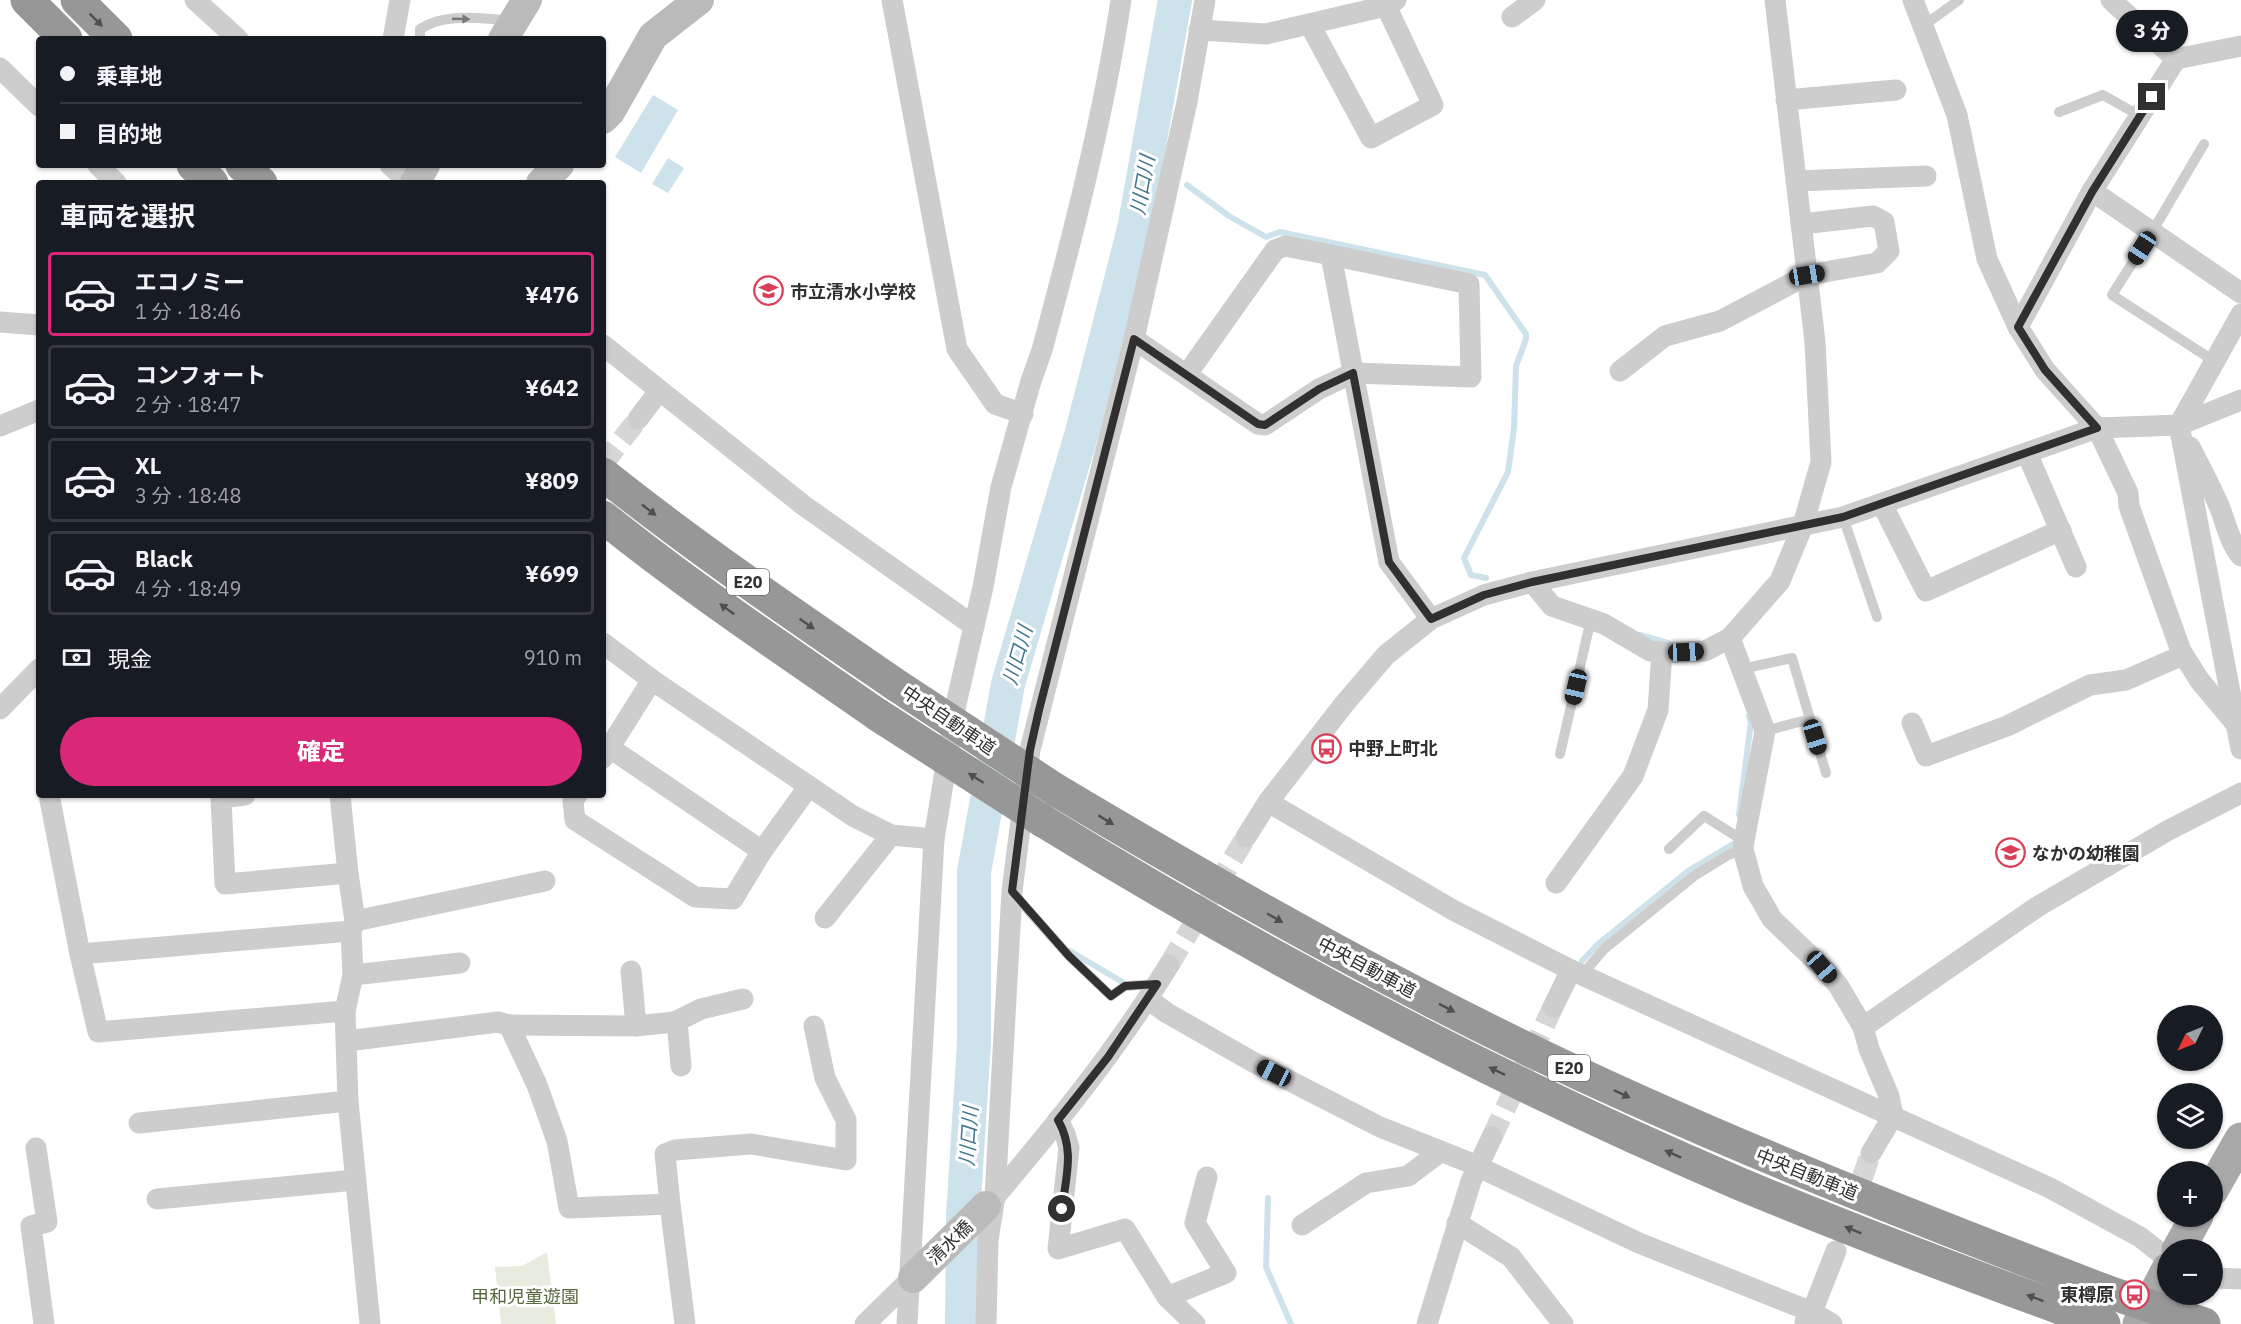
<!DOCTYPE html>
<html lang="ja">
<meta charset="utf-8">
<style>
body{margin:0;font-family:"IBM Plex Sans","Noto Sans JP",sans-serif;background:#242831;color:#f1f3f6;height:100vh;display:flex;flex-direction:column;font-size:22px;white-space:nowrap}
*{box-sizing:border-box;margin:0}
p{font-size:20px;color:#9ea1a6}
.icon{flex:none;width:33px;height:33px;fill:none;stroke:currentColor;stroke-width:2;stroke-linecap:round;stroke-linejoin:round}
.map{position:relative;flex:1;overflow:hidden}
.details{position:absolute;left:36px;top:180px;width:570px;height:618px;display:flex;flex-direction:column;background:#171b24;border-radius:6px;box-shadow:0 2px 4px #0004}
.details>*{flex:none}
.banner{position:absolute;left:36px;top:36px;width:570px;height:132px;border-radius:6px;box-shadow:0 2px 4px #0004;display:grid;align-content:center;height:132px;padding:0 24px;background:#171b24}
.needle{width:39px;rotate:227deg}
.tools{position:absolute;left:2157px;top:1005px;display:grid;gap:12px}
.tools a{display:grid;place-items:center;width:66px;height:66px;border-radius:50%;background:#171b24;box-shadow:0 2px 4px #0004;font-size:30px}
.end{position:absolute;width:27px;height:27px;margin:-14px;border:8px solid #303030;background:#fff;box-shadow:0 0 0 3px #fff}
.from{border-radius:50%}
.bubble{position:absolute;height:42px;border-radius:21px;background:#171b24;box-shadow:0 2px 4px #0004;font-size:20px;font-weight:800;line-height:42px;text-align:center}
.car{position:absolute;width:18px;height:36px;margin:-18px -9px;border-radius:8px;box-shadow:0 0 4px 2px #0007;background:linear-gradient(#222 24%,#8ab4d8 0 40%,#222 0 76%,#8ab4d8 0 86%,#222 0)}
.banner b{display:flex;align-items:center;gap:21px;height:57px;font-size:22px}
.banner b+b{border-top:2px solid #363941}
.banner i{width:15px;height:15px;background:#f1f3f6}
ul{padding:0;list-style:none}
li{display:flex;align-items:center;gap:18px;height:84px;margin:0 12px 9px;padding:0 12px;border:3px solid #363941;border-radius:6px}
li div{flex:1}
li b{display:block;font-size:22px}
li em{font-style:normal;font-weight:800}
li.on{border-color:#db2777}
li>.icon{width:54px;height:54px;stroke-width:1.5}
h2{padding:0 24px;font-size:27px;line-height:72px}
.pay{display:flex;align-items:center;gap:15px;height:66px;padding:0 24px;font-size:22px}
.pay p{margin-inline-start:auto}
.primary-button{display:flex;gap:12px;margin-top:auto;padding:12px 24px}
.primary-button a{flex:1;height:69px;border-radius:36px;background:#db2777;color:#fff;font-size:24px;font-weight:800;line-height:69px;text-align:center}
.map>svg:first-child{display:block}
.green{fill:#e7ecdf}
.water{fill:#cde2eb}
.lines{fill:none;stroke-linecap:round;stroke-linejoin:round}
.stream{stroke:#cde2eb;stroke-width:6}
.river{stroke:#cde2eb;stroke-width:34}
.street-tunnel{stroke:#d6d6d6;stroke-width:21;stroke-dasharray:21 10;stroke-linecap:butt}
.lane{stroke:#cdcdcd;stroke-width:10}
.street{stroke:#cdcdcd;stroke-width:21}
.secondary{stroke:#bababa;stroke-width:30}
.primary{stroke:#a8a8a8;stroke-width:33}
.highway{stroke:#979797;stroke-width:33}
.highway-bridge{stroke:#979797;stroke-width:33}
.oneway{fill:#777}
.oneway2{fill:#4f4f4f}
.route{stroke:#303030;stroke-width:8}
.labels{text-anchor:middle;dominant-baseline:central;stroke-width:6;stroke-linejoin:round;paint-order:stroke}
.shield{fill:#fff;stroke:#6e6e6e;stroke-width:1.5}
.shield-label{font-size:16px;font-weight:bold;fill:#303030}
.poi-label{font-size:18px;font-weight:bold;fill:#303030;stroke:#fff;text-anchor:start}
.street-label{font-size:18px;fill:#303030;stroke:#fff}
.park-label{font-size:18px;fill:#586a40;stroke:#fff}
.water-label{font-size:20px;font-style:italic;fill:#42788e;stroke:#fff}
</style>
<div class="map">
<svg width="2241" height="1324" viewBox="0 0 2241 1324">
<rect width="100%" height="100%" fill="#fff"/>
<path class="green" d="M547,1252L556,1324H501L495,1267L522,1266Z"/>
<g class="water">
<path d="M653,95L678,110L641,173L615,157Z"/>
<path d="M668,158L684,168L668,193L652,184Z"/>
</g>
<g class="lines">
<g class="stream">
<path d="M1187,185L1229,216L1266,237L1280,232L1485,275L1526,334V339L1516,366L1514,428L1508,472L1464,558L1471,575L1486,578"/>
<path d="M1640,635L1668,643"/>
<path d="M1739,815L1751,722L1749,716"/>
<path d="M1070,951L1124,983"/>
<path d="M1582,961L1598,944L1688,871L1733,844"/>
<path d="M1268,1198L1266,1267L1291,1324"/>
</g>
<path class="river" d="M962,1324L963,1216L974,1042V872L1008,684L1082,432L1134,229L1175,0"/>
<g class="street-tunnel">
<path d="M603,464L638,419"/>
<path d="M1169,965L1246,837"/>
<path d="M1492,1137L1553,1007"/>
<path d="M1841,1237L1871,1153"/>
</g>
<g class="lane">
<path d="M1923,26L1959,0"/>
<path d="M420,39V29C446,12 480,19 510,20"/>
<path d="M2059,112L2103,95L2140,116"/>
<path d="M2204,144L2152,232L2112,295L2214,361"/>
<path d="M1843,517L1877,617"/>
<path d="M1742,669L1792,658L1826,773"/>
<path d="M1765,731L1810,719"/>
<path d="M1560,754L1591,619"/>
<path d="M1669,849L1704,816L1744,841"/>
<path d="M1013,893L1069,956L1111,996L1125,986L1157,984"/>
<path d="M1583,974L1604,949L1694,876L1728,855L1743,849"/>
</g>
<g class="street">
<path d="M195,0L238,39"/>
<path d="M892,0L957,349L995,404L1023,414"/>
<path d="M1775,0L1815,342L1821,462L1803,525L1780,581L1730,638L1765,731L1744,841L1743,849L1753,886L1772,919L1822,967L1838,985L1863,1027L1869,1049L1889,1096L1893,1116L1871,1153"/>
<path d="M1913,0L1957,115L1987,259L2018,327L2045,370L2097,428L2128,493L2129,506L2181,651L2200,681L2236,724"/>
<path d="M2111,0L2176,59L2241,46"/>
<path d="M1512,17L1535,0"/>
<path d="M1310,25L1371,138L1433,105L1386,6"/>
<path d="M1199,30L1266,34L1386,6L1396,0"/>
<path d="M393,39L400,0"/>
<path d="M0,68L39,106"/>
<path d="M1786,100L1896,90"/>
<path d="M98,165L116,183"/>
<path d="M390,165L411,183"/>
<path d="M1796,181L1926,176"/>
<path d="M2092,191L2241,293"/>
<path d="M2241,314L2179,425L2241,749"/>
<path d="M0,322L39,325"/>
<path d="M2018,327L2092,191L2176,59"/>
<path d="M1134,339L1258,424L1265,425L1319,389L1353,373L1471,377L1469,284L1331,255"/>
<path d="M603,345L803,505L974,626"/>
<path d="M1620,371L1665,336L1720,321L1807,275L1877,263L1889,251L1884,222L1873,216L1801,224"/>
<path d="M1187,374L1275,250L1285,246L1331,255L1389,562L1431,619"/>
<path d="M638,419L659,391"/>
<path d="M0,426L39,410"/>
<path d="M2190,447C2200,467 2211,487 2220,508C2226,524 2230,543 2241,556"/>
<path d="M2027,453L2076,567"/>
<path d="M1882,504L1926,591L2061,530"/>
<path d="M1532,582L1552,606L1604,624L1650,651L1667,653L1705,651L1730,638"/>
<path d="M603,643L652,680L853,816L891,835L934,839"/>
<path d="M0,709L39,669"/>
<path d="M1912,723L1926,756L2007,726L2090,685L2126,680L2183,655"/>
<path d="M610,748L762,851"/>
<path d="M603,758L652,680"/>
<path d="M49,795L80,954"/>
<path d="M245,795L221,798L225,884L348,873"/>
<path d="M340,795L348,873L355,921L351,931L353,975L345,1011L348,1101L370,1324"/>
<path d="M577,795L573,801L575,820L695,897L733,899L762,851L809,786"/>
<path d="M1268,802L1453,910L1571,970L2050,1188L2140,1237L2168,1259"/>
<path d="M1246,837L1268,802L1345,703L1386,655L1431,619L1484,595L1532,582L1843,517L2097,428L2179,425L2241,400"/>
<path d="M1556,883L1633,776L1658,710L1662,652"/>
<path d="M825,918L891,835"/>
<path d="M355,921L545,881"/>
<path d="M631,971L636,1026"/>
<path d="M353,975L460,963"/>
<path d="M1148,999L1167,1013L1253,1062L1380,1127L1468,1162L1639,1243L1812,1312L1832,1324"/>
<path d="M1553,1007L1571,970"/>
<path d="M345,1011L98,1032L80,954L351,931"/>
<path d="M677,1021L681,1066"/>
<path d="M509,1025L636,1026L665,1023L677,1021L701,1009L743,999"/>
<path d="M1863,1027L2037,907L2167,831L2241,793"/>
<path d="M347,1041L498,1022L509,1025L537,1085L557,1141L569,1208L670,1204L685,1324"/>
<path d="M1058,1120L1065,1134L1069,1148L1058,1249L1125,1229L1167,1297L1195,1324"/>
<path d="M139,1123L348,1101"/>
<path d="M36,1148L47,1222L31,1226L44,1324"/>
<path d="M157,1199L355,1180"/>
<path d="M993,1199C1056,1125 1118,1048 1169,965"/>
<path d="M670,1204L665,1154L675,1150L751,1144L846,1160V1120L825,1078L814,1026"/>
<path d="M1457,1223L1511,1257L1563,1324"/>
<path d="M1302,1225L1366,1183L1408,1176L1440,1152"/>
<path d="M2212,1278L2241,1279"/>
<path d="M1167,1297L1226,1273L1195,1223L1207,1177"/>
<path d="M1805,1322L1812,1312L1836,1251"/>
<path d="M865,1324L912,1278"/>
<path d="M907,1324L934,839L956,704L983,587L1001,487L1031,381L1042,350C1073,235 1103,119 1121,0"/>
<path d="M986,1324L988,1240L995,1196L1012,891L1030,750L1134,339L1187,102L1205,0"/>
<path d="M1427,1324L1471,1181L1492,1137"/>
</g>
<g class="secondary">
<path d="M503,39L527,0"/>
<path d="M603,119L610,112L653,36L699,0"/>
<path d="M415,183L425,165"/>
<path d="M541,183L559,165"/>
<path d="M913,1278L986,1206"/>
</g>
<g class="primary">
<path d="M2212,1190L2241,1139"/>
<path d="M2178,1250L2197,1216"/>
<path d="M2139,1324L2168,1269"/>
</g>
<g class="highway">
<path d="M27,0L66,39"/>
<path d="M77,0L116,39"/>
<path d="M193,165L212,183"/>
<path d="M242,165L261,183"/>
<path d="M603,474C697,549 797,617 896,685"/>
<path d="M603,517C691,588 786,651 878,715"/>
<path d="M1056,790C1242,901 1432,1008 1630,1097C1787,1168 1948,1230 2108,1292"/>
<path d="M1043,821C1266,958 1499,1081 1740,1184C1860,1234 1982,1280 2104,1324"/>
</g>
<g class="highway-bridge">
<path d="M896,685L1056,790"/>
<path d="M878,715L1043,821"/>
<path d="M2108,1292L2204,1324"/>
</g>
</g>
<defs><path id="oneway-solid" d="M-6-.8H1V-3.2L6.5 0L1 3.2V.8H-6Z" transform="scale(1.5)"/></defs>
<use class="oneway" href="#oneway-solid" transform="translate(461 19) rotate(2)"/>
<g class="oneway2">
<use href="#oneway-solid" transform="translate(96 20) rotate(45)"/>
<use href="#oneway-solid" transform="translate(649 510) rotate(38)"/>
<use href="#oneway-solid" transform="translate(727 609) rotate(-144)"/>
<use href="#oneway-solid" transform="translate(807 624) rotate(35)"/>
<use href="#oneway-solid" transform="translate(976 778) rotate(-148)"/>
<use href="#oneway-solid" transform="translate(1106 820) rotate(31)"/>
<use href="#oneway-solid" transform="translate(1275 918) rotate(30)"/>
<use href="#oneway-solid" transform="translate(1447 1008) rotate(27)"/>
<use href="#oneway-solid" transform="translate(1497 1071) rotate(-154)"/>
<use href="#oneway-solid" transform="translate(1622 1094) rotate(25)"/>
<use href="#oneway-solid" transform="translate(1673 1154) rotate(-156)"/>
<use href="#oneway-solid" transform="translate(1853 1230) rotate(-158)"/>
<use href="#oneway-solid" transform="translate(2035 1298) rotate(-159)"/>
</g>
<g class="lines">
<path class="route" d="M1062,1209C1066,1176 1075,1150 1058,1120L1108,1057L1157,984L1125,986L1111,996L1069,956L1012,891L1030,750L1039,710L1134,339L1258,424L1265,425L1319,389L1353,373L1389,562L1431,619L1484,595L1532,582L1843,517L2097,428L2045,370L2018,327L2092,192L2152,97"/>
</g>
<defs>
<symbol id="school-ring" viewBox="-11 -11 22 22"><circle r="9.5" fill="#fff" stroke="#db3e59" stroke-width="1.5"/><path d="M0-5L7-2L0 1L-7-2ZM-4 1L0 2.5L4 1V4Q0 6-4 4Z" fill="#db3e59"/></symbol>
<symbol id="bus-ring" viewBox="-11 -11 22 22"><circle r="9.5" fill="#fff" stroke="#db3e59" stroke-width="1.5"/><path d="M-5-6H5V4H4V6H2V4H-2V6H-4V4H-5ZM-3.5-4V0h7V-4ZM-3.5 1.2v1.5H-2V1.2ZM2 1.2v1.5H3.5V1.2Z" fill="#db3e59"/></symbol>
</defs>
<g fill-rule="evenodd">
<use href="#school-ring" x="752" y="274" width="33" height="33"/>
<use href="#bus-ring" x="1310" y="732" width="33" height="33"/>
<use href="#school-ring" x="1994" y="836" width="33" height="33"/>
<use href="#bus-ring" x="2118" y="1278" width="33" height="33"/>
</g>
<g class="labels">
<g class="shield">
<rect x="727" y="569" width="42" height="26" rx="4.5"/>
<rect x="1548" y="1055" width="42" height="26" rx="4.5"/>
</g>
<g class="shield-label">
<text x="748" y="582">E20</text>
<text x="1569" y="1068">E20</text>
</g>
<g class="poi-label">
<text x="790" y="291">市立清水小学校</text>
<text x="1348" y="748">中野上町北</text>
<text x="2032" y="853">なかの幼稚園</text>
<text x="2114" y="1294" text-anchor="end">東樽原</text>
</g>
<g class="street-label">
<text transform="translate(949 720) rotate(34)">中央自動車道</text>
<text transform="translate(1367 967) rotate(28)">中央自動車道</text>
<text transform="translate(1807 1174) rotate(22)">中央自動車道</text>
<text transform="translate(950 1242) rotate(-44)">清水橋</text>
</g>
<g class="park-label">
<text x="525" y="1296">甲和児童遊園</text>
</g>
<g class="water-label">
<text transform="translate(1142 185) rotate(-80)">川口川</text>
<text transform="translate(1017 655) rotate(-74)">川口川</text>
<text transform="translate(968 1136) rotate(-86)">川口川</text>
</g>
</g>
</svg>
<div class="tools">
<a><svg class="needle" viewBox="-14 -14 28 28"><path d="M0-13l5 13h-10z" fill="#e53935"/><path d="M0 13l5-13h-10z" fill="#9ea1a6"/></svg></a>
<a><svg class="icon" aria-label="layers" viewBox="0 0 24 24"><path d="M12 4l9 5-9 5-9-5zM3 14l9 5 9-5"/></svg></a>
<a>+</a>
<a>−</a>
</div>
<i class="end from" style="left:1062px;top:1209px"></i>
<i class="end" style="left:2152px;top:97px"></i>
<div class="bubble" style="left:2116px;top:10px;width:72px">3 分</div>
<i class="car" style="left:2142px;top:248px;rotate:213deg"></i>
<i class="car" style="left:1807px;top:275px;rotate:81deg"></i>
<i class="car" style="left:1686px;top:652px;rotate:88deg"></i>
<i class="car" style="left:1576px;top:687px;rotate:193deg"></i>
<i class="car" style="left:1815px;top:737px;rotate:163deg"></i>
<i class="car" style="left:1822px;top:967px;rotate:139deg"></i>
<i class="car" style="left:1274px;top:1073px;rotate:297deg"></i>
<div class="banner">
<b><i class="from"></i>乗車地</b>
<b><i></i>目的地</b>
</div>
<section class="details">
<h2>車両を選択</h2>
<ul>
<li class="on"><svg class="icon" aria-label="car" viewBox="0 0 24 24"><path d="M5 17H2v-5l4-1 3-4h7l3 4 3 1v5h-3M9 17h6M6 11h13"/><circle cx="7" cy="17" r="2"/><circle cx="17" cy="17" r="2"/></svg><div><b>エコノミー</b><p>1 分 · 18:46</p></div><em>¥476</em></li>
<li><svg class="icon" aria-label="car" viewBox="0 0 24 24"><path d="M5 17H2v-5l4-1 3-4h7l3 4 3 1v5h-3M9 17h6M6 11h13"/><circle cx="7" cy="17" r="2"/><circle cx="17" cy="17" r="2"/></svg><div><b>コンフォート</b><p>2 分 · 18:47</p></div><em>¥642</em></li>
<li><svg class="icon" aria-label="car" viewBox="0 0 24 24"><path d="M5 17H2v-5l4-1 3-4h7l3 4 3 1v5h-3M9 17h6M6 11h13"/><circle cx="7" cy="17" r="2"/><circle cx="17" cy="17" r="2"/></svg><div><b>XL</b><p>3 分 · 18:48</p></div><em>¥809</em></li>
<li><svg class="icon" aria-label="car" viewBox="0 0 24 24"><path d="M5 17H2v-5l4-1 3-4h7l3 4 3 1v5h-3M9 17h6M6 11h13"/><circle cx="7" cy="17" r="2"/><circle cx="17" cy="17" r="2"/></svg><div><b>Black</b><p>4 分 · 18:49</p></div><em>¥699</em></li>
</ul>
<div class="pay"><svg class="icon" aria-label="cash" viewBox="0 0 24 24"><path d="M3 7h18v10H3z"/><circle cx="12" cy="12" r="2"/></svg>現金<p>910 m</p></div>
<div class="primary-button"><a>確定</a></div>
</section>
</div>
